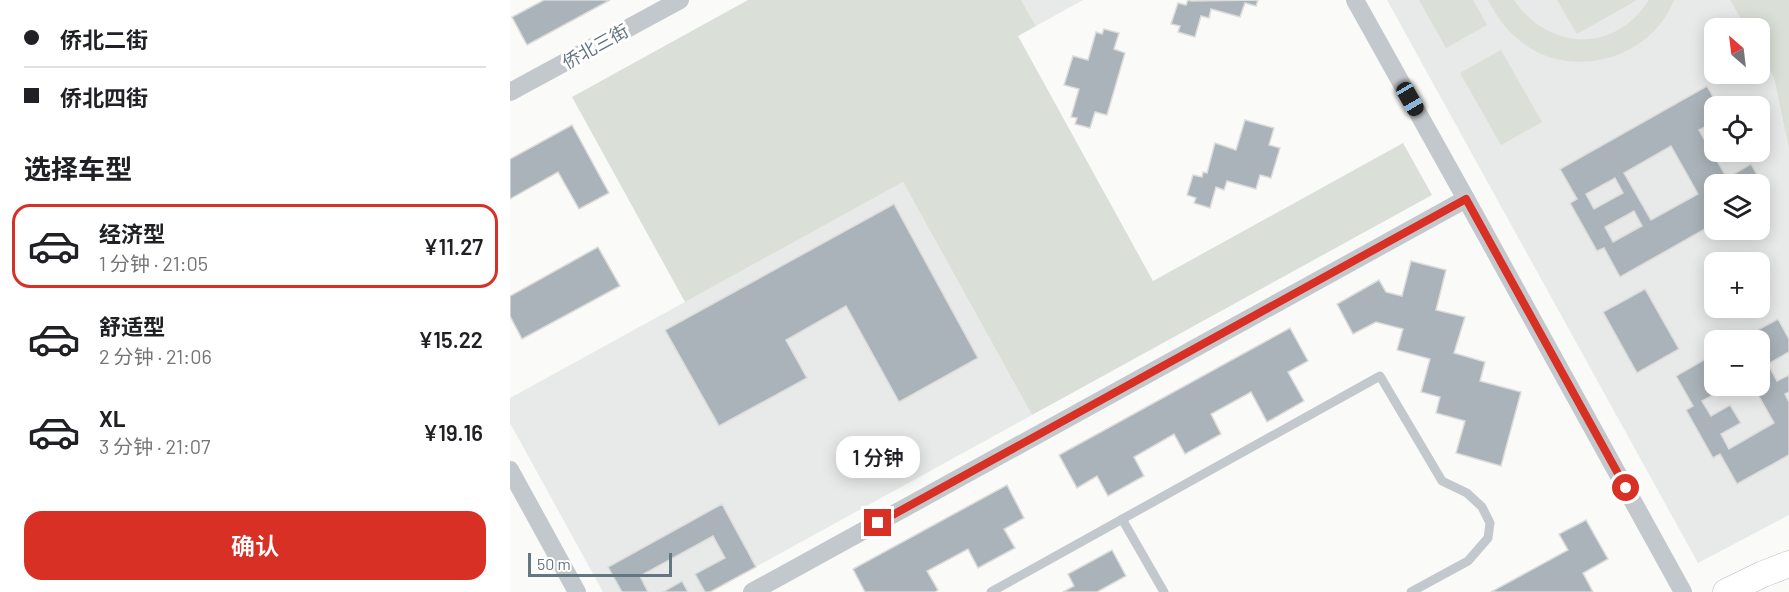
<!DOCTYPE html>
<html lang="zh">
<meta charset="utf-8">
<style>
body{margin:0;font-family:Barlow,"Noto Sans SC",sans-serif;background:#f2f2f2;color:#202124;height:100vh;display:flex;flex-direction:column;font-size:22px;white-space:nowrap}
*{box-sizing:border-box;margin:0}
p{font-size:20px;color:#757577}
.icon{flex:none;width:33px;height:33px;fill:none;stroke:currentColor;stroke-width:2;stroke-linecap:round;stroke-linejoin:round}
.map{position:relative;flex:1;overflow:hidden}
.side{display:flex;flex-direction:column;background:#fff;width:510px}
.side>*{flex:none}
.top-card{display:grid;align-content:center;height:132px;padding:0 24px;background:#fff}
.needle{width:39px;rotate:332deg}
.buttons{position:absolute;left:1194px;top:18px;display:grid;gap:12px}
.buttons a{display:grid;place-items:center;width:66px;height:66px;border-radius:12px;background:#fff;box-shadow:0 3px 15px #0003;font-size:30px}
.scale{position:absolute;left:18px;bottom:15px;width:144px;box-sizing:border-box;padding-left:6px;border:3px solid #657683;border-top:0;font-size:16px;line-height:21px;white-space:nowrap;color:#657683;-webkit-text-stroke:4px #fff;paint-order:stroke}
.end{position:absolute;width:27px;height:27px;margin:-14px;border:8px solid #d93025;background:#fff;box-shadow:0 0 0 3px #fff}
.from{border-radius:50%}
.bubble{position:absolute;height:42px;border-radius:18px;background:#fff;box-shadow:0 3px 15px #0003;font-size:20px;font-weight:600;line-height:42px;text-align:center}
.car{position:absolute;width:18px;height:36px;margin:-18px -9px;border-radius:8px;box-shadow:0 0 4px 2px #0007;background:linear-gradient(#222 24%,#8ab4d8 0 40%,#222 0 76%,#8ab4d8 0 86%,#222 0)}
.top-card b{display:flex;align-items:center;gap:21px;height:57px;font-size:22px}
.top-card b+b{border-top:2px solid #e0e0e0}
.top-card i{width:15px;height:15px;background:#202124}
ul{padding:0;list-style:none}
li{display:flex;align-items:center;gap:18px;height:84px;margin:0 12px 9px;padding:0 12px;border:3px solid transparent;border-radius:18px}
li div{flex:1}
li b{display:block;font-size:22px}
li em{font-style:normal;font-weight:600}
li.on{border-color:#d93025}
li>.icon{width:54px;height:54px;stroke-width:1.5}
h2{padding:0 24px;font-size:27px;line-height:72px}
.primary-button{display:flex;gap:12px;margin-top:auto;padding:12px 24px}
.primary-button a{flex:1;height:69px;border-radius:18px;background:#d93025;color:#fff;font-size:24px;font-weight:600;line-height:69px;text-align:center}
main{display:flex;flex:1;min-height:0}
.map>svg:first-child{display:block}
.built{fill:#e8e9e9;fill-rule:evenodd}
.green{fill:#dadfd7}
.building{fill:#aab3b9;stroke:#dcdcda;stroke-width:1.5;fill-rule:evenodd}
.lines{fill:none;stroke-linecap:round;stroke-linejoin:round}
.secondary-casing{stroke:#b3babf;stroke-width:27}
.lane{stroke:#c3c8cc;stroke-width:9}
.street{stroke:#c3c8cc;stroke-width:18}
.secondary{stroke:#fff;stroke-width:26}
.route{stroke:#d93025;stroke-width:8}
.labels{text-anchor:middle;dominant-baseline:central;stroke-width:6;stroke-linejoin:round;paint-order:stroke}
.street-label{font-size:18px;fill:#657683;stroke:#fff}
</style>
<main>
<section class="side">
<div class="top-card">
<b><i class="from"></i>侨北二街</b>
<b><i></i>侨北四街</b>
</div>
<h2>选择车型</h2>
<ul>
<li class="on"><svg class="icon" aria-label="car" viewBox="0 0 24 24"><path d="M5 17H2v-5l4-1 3-4h7l3 4 3 1v5h-3M9 17h6M6 11h13"/><circle cx="7" cy="17" r="2"/><circle cx="17" cy="17" r="2"/></svg><div><b>经济型</b><p>1 分钟 · 21:05</p></div><em>¥11.27</em></li>
<li><svg class="icon" aria-label="car" viewBox="0 0 24 24"><path d="M5 17H2v-5l4-1 3-4h7l3 4 3 1v5h-3M9 17h6M6 11h13"/><circle cx="7" cy="17" r="2"/><circle cx="17" cy="17" r="2"/></svg><div><b>舒适型</b><p>2 分钟 · 21:06</p></div><em>¥15.22</em></li>
<li><svg class="icon" aria-label="car" viewBox="0 0 24 24"><path d="M5 17H2v-5l4-1 3-4h7l3 4 3 1v5h-3M9 17h6M6 11h13"/><circle cx="7" cy="17" r="2"/><circle cx="17" cy="17" r="2"/></svg><div><b>XL</b><p>3 分钟 · 21:07</p></div><em>¥19.16</em></li>
</ul>
<div class="primary-button"><a>确认</a></div>
</section>
<div class="map">
<svg width="1279" height="592" viewBox="0 0 1279 592">
<rect width="100%" height="100%" fill="#fafaf8"/>
<g class="built">
<path d="M511,0H573L526,26Z"/>
<path d="M877,0H1220L1236,28H1204V74H1250V53L1264,78L1279,149V515L1188,563ZM1204,106H1250V152H1204ZM1204,184H1250V230H1204ZM1204,262H1250V308H1204ZM1204,340H1250V386H1204Z"/>
<path d="M393,182L522,415L200,592H93L0,423V398Z"/>
</g>
<g class="green">
<path d="M238,0H511L526,26L508,36L643,281L893,143L922,195L522,415L393,182L175,302L62,97Z"/>
<path d="M909,0H963L977,25L936,48Z"/>
<path d="M978,0H1004C1039,51 1104,54 1139,0H1164C1141,60 1059,82 1009,40C995,29 986,15 978,0Z"/>
<path d="M1047,0H1127L1067,34Z"/>
<path d="M1220,0H1279V149L1264,78L1250,53V28H1236Z"/>
<path d="M991,50L1032,122L991,145L950,73Z"/>
</g>
<g class="building">
<path d="M34,0H100L17,45L2,17Z"/>
<path d="M678,0L681,1L748,0L746,6L735,3L730,17L701,9L699,18L691,16L685,37L668,32L670,26L661,24L668,3L676,5Z"/>
<path d="M594,29L609,33L604,49L615,53L597,115L585,112L580,128L565,124L567,118L561,117L569,89L554,85L563,56L578,60L586,32L592,34Z"/>
<path d="M1197,86L1208,106H1204V122L1189,130L1199,148L1204,145V152H1223L1207,161L1217,178L1241,164L1258,194L1250,199V184H1204V224L1110,277L1094,248L1087,251L1060,203L1067,199L1050,169ZM1161,146L1188,194L1141,220L1114,173ZM1105,178L1113,193L1084,209L1076,194ZM1124,211L1132,226L1103,242L1095,227Z"/>
<path d="M735,120L764,128L759,145L770,148L761,178L750,175L746,189L717,181L714,190L706,187L700,208L684,203L686,198L677,195L683,175L692,177L693,172L697,173L705,143L726,150Z"/>
<path d="M62,125L99,193L69,209L48,172L0,199V159Z"/>
<path d="M384,204L468,358L389,402L336,306L276,340L297,378L209,426L155,330Z"/>
<path d="M88,247L110,286L12,339L0,316V296Z"/>
<path d="M901,261L936,270L926,310L955,317L944,353L975,362L970,381L1011,392L991,466L946,453L955,421L926,413L930,397L911,392L920,359L887,350L893,329L866,322L843,334L827,304L869,280L876,292L892,296Z"/>
<path d="M1135,289L1169,349L1127,373L1093,312Z"/>
<path d="M1268,319L1279,339V352L1258,364L1267,381L1279,375V392L1275,394L1279,402V455L1227,484L1210,454L1203,458L1176,410L1183,406L1166,376L1204,354V386H1220L1192,401L1201,416L1220,405L1231,423L1211,434L1219,449L1264,423L1243,386H1250V340H1229Z"/>
<path d="M780,328L798,361L778,372L794,401L757,422L741,392L701,414L711,434L675,454L664,434L624,457L634,476L598,496L587,476L567,488L549,455Z"/>
<path d="M497,485L514,518L494,529L505,548L468,568L458,549L417,571L428,590L425,592H355L343,569Z"/>
<path d="M212,504L246,567L200,592H195L185,574L215,558L203,536L130,576L138,592H112L98,567Z"/>
<path d="M1076,520L1098,559L1073,573L1083,592H981L1058,550L1049,534Z"/>
<path d="M602,550L616,576L587,592H553L564,586L558,574Z"/>
<path d="M172,581L178,592H153Z"/>
</g>
<g class="lines">
<defs>
<path id="secondary" d="M1216,592L1253,574L1279,564"/>
</defs>
<use href="#secondary" class="secondary-casing"/>
<g class="lane">
<path d="M612,519L654,592"/>
<path d="M481,592L870,376L932,481L957,493L972,507L980,523L978,538L958,561L901,592"/>
</g>
<g class="street">
<path d="M845,0L956,199L1173,592"/>
<path d="M0,92L170,0"/>
<path d="M0,470L67,592"/>
<path d="M242,592L956,199"/>
</g>
<use href="#secondary" class="secondary"/>
</g>
<g class="lines">
<path class="route" d="M368,523L956,199L1116,488"/>
</g>
<g class="labels">
<g class="street-label">
<text transform="translate(85 46) rotate(-29)">侨北三街</text>
</g>
</g>
</svg>
<div class="buttons">
<a><svg class="needle" viewBox="-14 -14 28 28"><path d="M0-13l5 13h-10z" fill="#e53935"/><path d="M0 13l5-13h-10z" fill="#757577"/></svg></a>
<a><svg class="icon" aria-label="locate" viewBox="0 0 24 24"><circle cx="12" cy="12" r="6"/><path d="M12 2v4M12 18v4M2 12h4M18 12h4"/></svg></a>
<a><svg class="icon" aria-label="layers" viewBox="0 0 24 24"><path d="M12 4l9 5-9 5-9-5zM3 14l9 5 9-5"/></svg></a>
<a>+</a>
<a>−</a>
</div>
<div class="scale">50 m</div>
<i class="end from" style="left:1116px;top:488px"></i>
<i class="end" style="left:368px;top:523px"></i>
<div class="bubble" style="left:326px;top:436px;width:84px">1 分钟</div>
<i class="car" style="left:900px;top:99px;rotate:150deg"></i>
</div>
</main>
